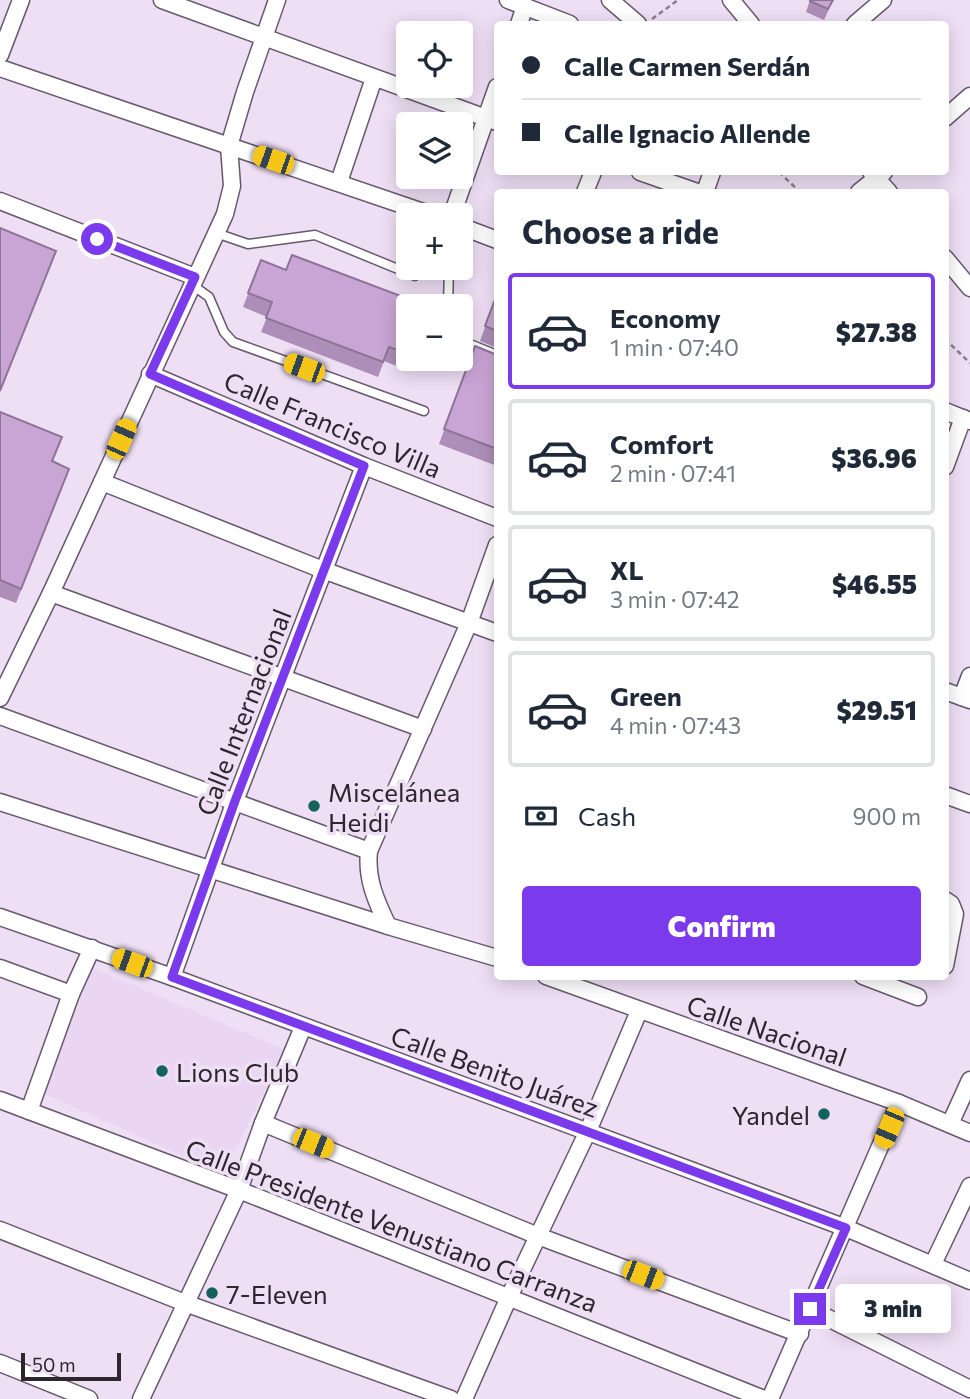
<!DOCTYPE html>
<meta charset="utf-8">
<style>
body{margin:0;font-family:Commissioner,sans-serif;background:#f2f2f3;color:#1f2937;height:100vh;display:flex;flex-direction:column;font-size:26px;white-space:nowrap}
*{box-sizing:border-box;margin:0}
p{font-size:23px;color:#747a83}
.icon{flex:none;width:38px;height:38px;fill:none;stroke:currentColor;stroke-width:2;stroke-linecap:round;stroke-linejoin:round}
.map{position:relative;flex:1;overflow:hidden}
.drawer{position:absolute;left:494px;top:189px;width:455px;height:791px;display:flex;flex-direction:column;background:#fff;border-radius:7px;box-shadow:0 4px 18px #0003}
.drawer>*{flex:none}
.top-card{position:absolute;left:494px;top:21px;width:455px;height:154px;border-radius:7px;box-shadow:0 4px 18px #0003;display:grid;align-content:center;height:154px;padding:0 28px;background:#fff}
.tools{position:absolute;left:396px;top:21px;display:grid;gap:14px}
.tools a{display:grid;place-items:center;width:77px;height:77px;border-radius:7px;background:#fff;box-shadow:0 4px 18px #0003;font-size:35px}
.scale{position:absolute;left:21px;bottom:18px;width:100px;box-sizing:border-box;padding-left:7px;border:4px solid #2c262e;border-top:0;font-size:19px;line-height:24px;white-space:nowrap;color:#2c262e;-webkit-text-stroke:5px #efdff5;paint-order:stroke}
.end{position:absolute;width:32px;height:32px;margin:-16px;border:9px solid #7c3aed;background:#fff;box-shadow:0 0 0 4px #fff}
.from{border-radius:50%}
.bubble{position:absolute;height:49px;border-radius:7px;background:#fff;box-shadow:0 4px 18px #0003;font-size:23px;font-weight:800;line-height:49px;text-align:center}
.car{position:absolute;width:21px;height:42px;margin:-21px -10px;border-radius:9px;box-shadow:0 0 5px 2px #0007;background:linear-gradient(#f5c518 24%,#345 0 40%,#f5c518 0 76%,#345 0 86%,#f5c518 0)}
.top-card b{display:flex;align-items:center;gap:24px;height:66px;font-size:26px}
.top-card b+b{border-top:2px solid #e0e1e3}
.top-card i{width:18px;height:18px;background:#1f2937}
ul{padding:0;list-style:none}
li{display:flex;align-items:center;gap:21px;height:116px;margin:0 14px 10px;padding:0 14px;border:4px solid #e0e1e3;border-radius:7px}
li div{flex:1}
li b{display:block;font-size:26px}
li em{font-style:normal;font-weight:800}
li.current{border-color:#7c3aed}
li>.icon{width:63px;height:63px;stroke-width:1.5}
h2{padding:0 28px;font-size:32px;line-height:84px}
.pay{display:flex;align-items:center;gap:18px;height:77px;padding:0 28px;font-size:26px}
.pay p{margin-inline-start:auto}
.cta{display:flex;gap:14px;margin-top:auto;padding:14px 28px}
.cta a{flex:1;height:80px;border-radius:7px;background:#7c3aed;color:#fff;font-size:28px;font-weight:800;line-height:80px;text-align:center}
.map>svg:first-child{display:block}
.built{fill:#ead5f2}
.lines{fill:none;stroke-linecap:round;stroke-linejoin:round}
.lane-casing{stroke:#67596d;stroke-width:11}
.street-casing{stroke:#67596d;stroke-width:19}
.path{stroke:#897e8d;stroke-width:2.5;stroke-dasharray:5 3.5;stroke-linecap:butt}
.lane{stroke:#fff;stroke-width:8}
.street{stroke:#fff;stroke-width:16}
.wall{fill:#ad8eb8}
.building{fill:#c9a5d6;stroke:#8d7496;stroke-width:2}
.route{stroke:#7c3aed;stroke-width:9}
.poi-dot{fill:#13625e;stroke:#efdff5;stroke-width:2.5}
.labels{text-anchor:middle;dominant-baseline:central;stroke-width:7;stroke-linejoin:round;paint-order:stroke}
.street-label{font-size:26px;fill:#2c262e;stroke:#efdff5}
.poi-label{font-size:26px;fill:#2c262e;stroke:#efdff5;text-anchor:start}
</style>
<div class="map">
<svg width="970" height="1399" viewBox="0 0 970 1399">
<rect width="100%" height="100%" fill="#efdff5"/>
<path class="built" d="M93,968L285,1050L223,1174L40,1092Z"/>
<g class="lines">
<defs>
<g id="lane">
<path d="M216,233L248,244L315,235L415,276"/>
<path d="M191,284L209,297L224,332L233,342L424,411"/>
<path d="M448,306L449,268"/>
<path d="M460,340L497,355"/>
</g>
<g id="street">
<path d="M162,0L497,122"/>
<path d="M508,0L570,24"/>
<path d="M610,0L638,24"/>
<path d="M731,0L751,24"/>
<path d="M519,24L525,6"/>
<path d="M855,24L883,0"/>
<path d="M0,55L21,0"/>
<path d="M0,68L432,215"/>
<path d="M945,118L970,96"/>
<path d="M640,172L697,192"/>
<path d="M871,172L889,192"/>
<path d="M339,182L374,78"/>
<path d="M585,192L593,172"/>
<path d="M705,192L712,172"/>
<path d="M859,192L884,172"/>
<path d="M0,201L195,277"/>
<path d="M452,215L497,87"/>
<path d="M460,226L497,240"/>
<path d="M945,258L970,288"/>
<path d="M150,374L364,466L497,518"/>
<path d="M945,411L970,421"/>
<path d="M945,467L963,418"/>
<path d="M102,482L323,570L497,633"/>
<path d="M497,545L469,623L369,851C366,879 376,901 388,926L497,958"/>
<path d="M51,593L423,729"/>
<path d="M945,691L970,700"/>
<path d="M962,697L970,676"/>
<path d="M0,698L51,593L225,214L232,186L229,146L245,92L277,0"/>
<path d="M0,716L369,851"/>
<path d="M945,795L970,804"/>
<path d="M0,802L388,926"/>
<path d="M945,900L951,904L955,914L945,966"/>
<path d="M0,917L172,977L846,1228L970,1281"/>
<path d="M0,968L71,994"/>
<path d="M546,976L899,1103L970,1133"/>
<path d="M863,976L918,997"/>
<path d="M172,977L235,801L364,466"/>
<path d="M0,1100L239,1190L764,1399"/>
<path d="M29,1111L71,994L92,948"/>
<path d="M263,1123L538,1236L800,1334"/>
<path d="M950,1124L970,1080"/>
<path d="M0,1230L185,1303L451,1399"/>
<path d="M933,1264L970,1186"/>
<path d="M810,1309L970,1389"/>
<path d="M0,1363L89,1399"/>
<path d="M141,1399L239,1190L263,1123L303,1027"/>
<path d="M464,1399L509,1297L588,1131L639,1011"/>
<path d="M770,1399L899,1103"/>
</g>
</defs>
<use href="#lane" class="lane-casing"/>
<use href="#street" class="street-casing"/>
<g class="path">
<path d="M652,19L678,0"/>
<path d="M779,172L800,192"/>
<path d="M945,339L970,363"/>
</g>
<use href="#lane" class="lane"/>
<use href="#street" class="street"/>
</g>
<g class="wall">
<path d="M810,0H833L824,20L806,12Z"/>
<path d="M261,260L408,343L399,367L384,361L378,377L261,332L267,317L243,307Z"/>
<path d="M497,294V348L480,341Z"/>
<path d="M475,346L497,355V466L439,444Z"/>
<path d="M0,412L52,462L64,483L16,603L0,597Z"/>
</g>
<g class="building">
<path d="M810,0H833L828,9L810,1Z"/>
<path d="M0,228L56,251L0,391Z"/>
<path d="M292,255L422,304L421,306H408V342L404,352L389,347L383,362L266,318L272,302L248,293L261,260L286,270Z"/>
<path d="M497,294V331L485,326Z"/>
<path d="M475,346L497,355V449L444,429Z"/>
<path d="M0,412L62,437L52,461L69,469L21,589L0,580Z"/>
</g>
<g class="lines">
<path class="route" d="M97,239L195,277L150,374L364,466L235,801L172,977L846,1228L810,1309"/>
</g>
<g class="poi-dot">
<circle cx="314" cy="806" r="7"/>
<circle cx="162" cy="1071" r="7"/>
<circle cx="824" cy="1114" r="7"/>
<circle cx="212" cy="1293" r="7"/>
</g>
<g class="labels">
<g class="street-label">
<text transform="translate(333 424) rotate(23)">Calle Francisco Villa</text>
<text transform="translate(243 712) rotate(-69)">Calle Internacional</text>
<text transform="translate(767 1030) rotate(19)">Calle Nacional</text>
<text transform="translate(495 1071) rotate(20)">Calle Benito Juárez</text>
<text transform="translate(392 1225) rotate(21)">Calle Presidente Venustiano Carranza</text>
</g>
<g class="poi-label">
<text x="328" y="791">Miscelánea<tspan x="328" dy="30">Heidi</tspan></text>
<text x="176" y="1071">Lions Club</text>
<text x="810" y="1114" text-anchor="end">Yandel</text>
<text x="226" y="1293">7-Eleven</text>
</g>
</g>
</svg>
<div class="tools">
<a><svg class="icon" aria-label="locate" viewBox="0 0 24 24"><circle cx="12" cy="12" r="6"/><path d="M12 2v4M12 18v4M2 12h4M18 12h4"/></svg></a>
<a><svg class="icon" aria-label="layers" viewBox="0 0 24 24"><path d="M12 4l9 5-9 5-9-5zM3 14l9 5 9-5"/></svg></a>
<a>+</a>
<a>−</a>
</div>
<div class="scale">50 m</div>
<i class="end from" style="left:97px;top:239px"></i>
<i class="end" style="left:810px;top:1309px"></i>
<div class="bubble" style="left:835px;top:1284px;width:116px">3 min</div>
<i class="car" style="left:273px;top:160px;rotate:289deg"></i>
<i class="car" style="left:304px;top:368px;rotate:290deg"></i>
<i class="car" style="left:121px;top:439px;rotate:24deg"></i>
<i class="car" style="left:132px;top:963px;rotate:290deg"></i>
<i class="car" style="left:889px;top:1128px;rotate:203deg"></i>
<i class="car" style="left:313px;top:1143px;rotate:112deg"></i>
<i class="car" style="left:643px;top:1275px;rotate:111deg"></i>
<div class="top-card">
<b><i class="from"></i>Calle Carmen Serdán</b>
<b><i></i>Calle Ignacio Allende</b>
</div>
<section class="drawer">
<h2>Choose a ride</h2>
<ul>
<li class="current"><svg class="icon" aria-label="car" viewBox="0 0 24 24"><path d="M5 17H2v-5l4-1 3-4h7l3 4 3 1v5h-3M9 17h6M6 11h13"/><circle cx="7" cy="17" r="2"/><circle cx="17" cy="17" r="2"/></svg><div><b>Economy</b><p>1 min · 07:40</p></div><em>$27.38</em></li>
<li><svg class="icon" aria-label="car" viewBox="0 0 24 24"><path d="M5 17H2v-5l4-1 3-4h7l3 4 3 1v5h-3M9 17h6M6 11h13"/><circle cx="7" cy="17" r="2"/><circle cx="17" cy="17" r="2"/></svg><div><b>Comfort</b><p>2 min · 07:41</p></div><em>$36.96</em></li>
<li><svg class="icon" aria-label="car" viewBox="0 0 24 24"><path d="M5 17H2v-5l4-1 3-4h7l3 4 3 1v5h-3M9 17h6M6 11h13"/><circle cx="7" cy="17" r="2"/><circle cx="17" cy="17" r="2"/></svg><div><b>XL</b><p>3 min · 07:42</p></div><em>$46.55</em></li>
<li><svg class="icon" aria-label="car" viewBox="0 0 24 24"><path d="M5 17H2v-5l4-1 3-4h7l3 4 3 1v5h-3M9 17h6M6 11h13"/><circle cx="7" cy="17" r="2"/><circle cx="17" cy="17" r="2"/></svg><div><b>Green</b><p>4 min · 07:43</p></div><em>$29.51</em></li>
</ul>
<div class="pay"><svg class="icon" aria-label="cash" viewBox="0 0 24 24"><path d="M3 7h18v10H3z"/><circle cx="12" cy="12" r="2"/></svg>Cash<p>900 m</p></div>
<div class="cta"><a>Confirm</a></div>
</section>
</div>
